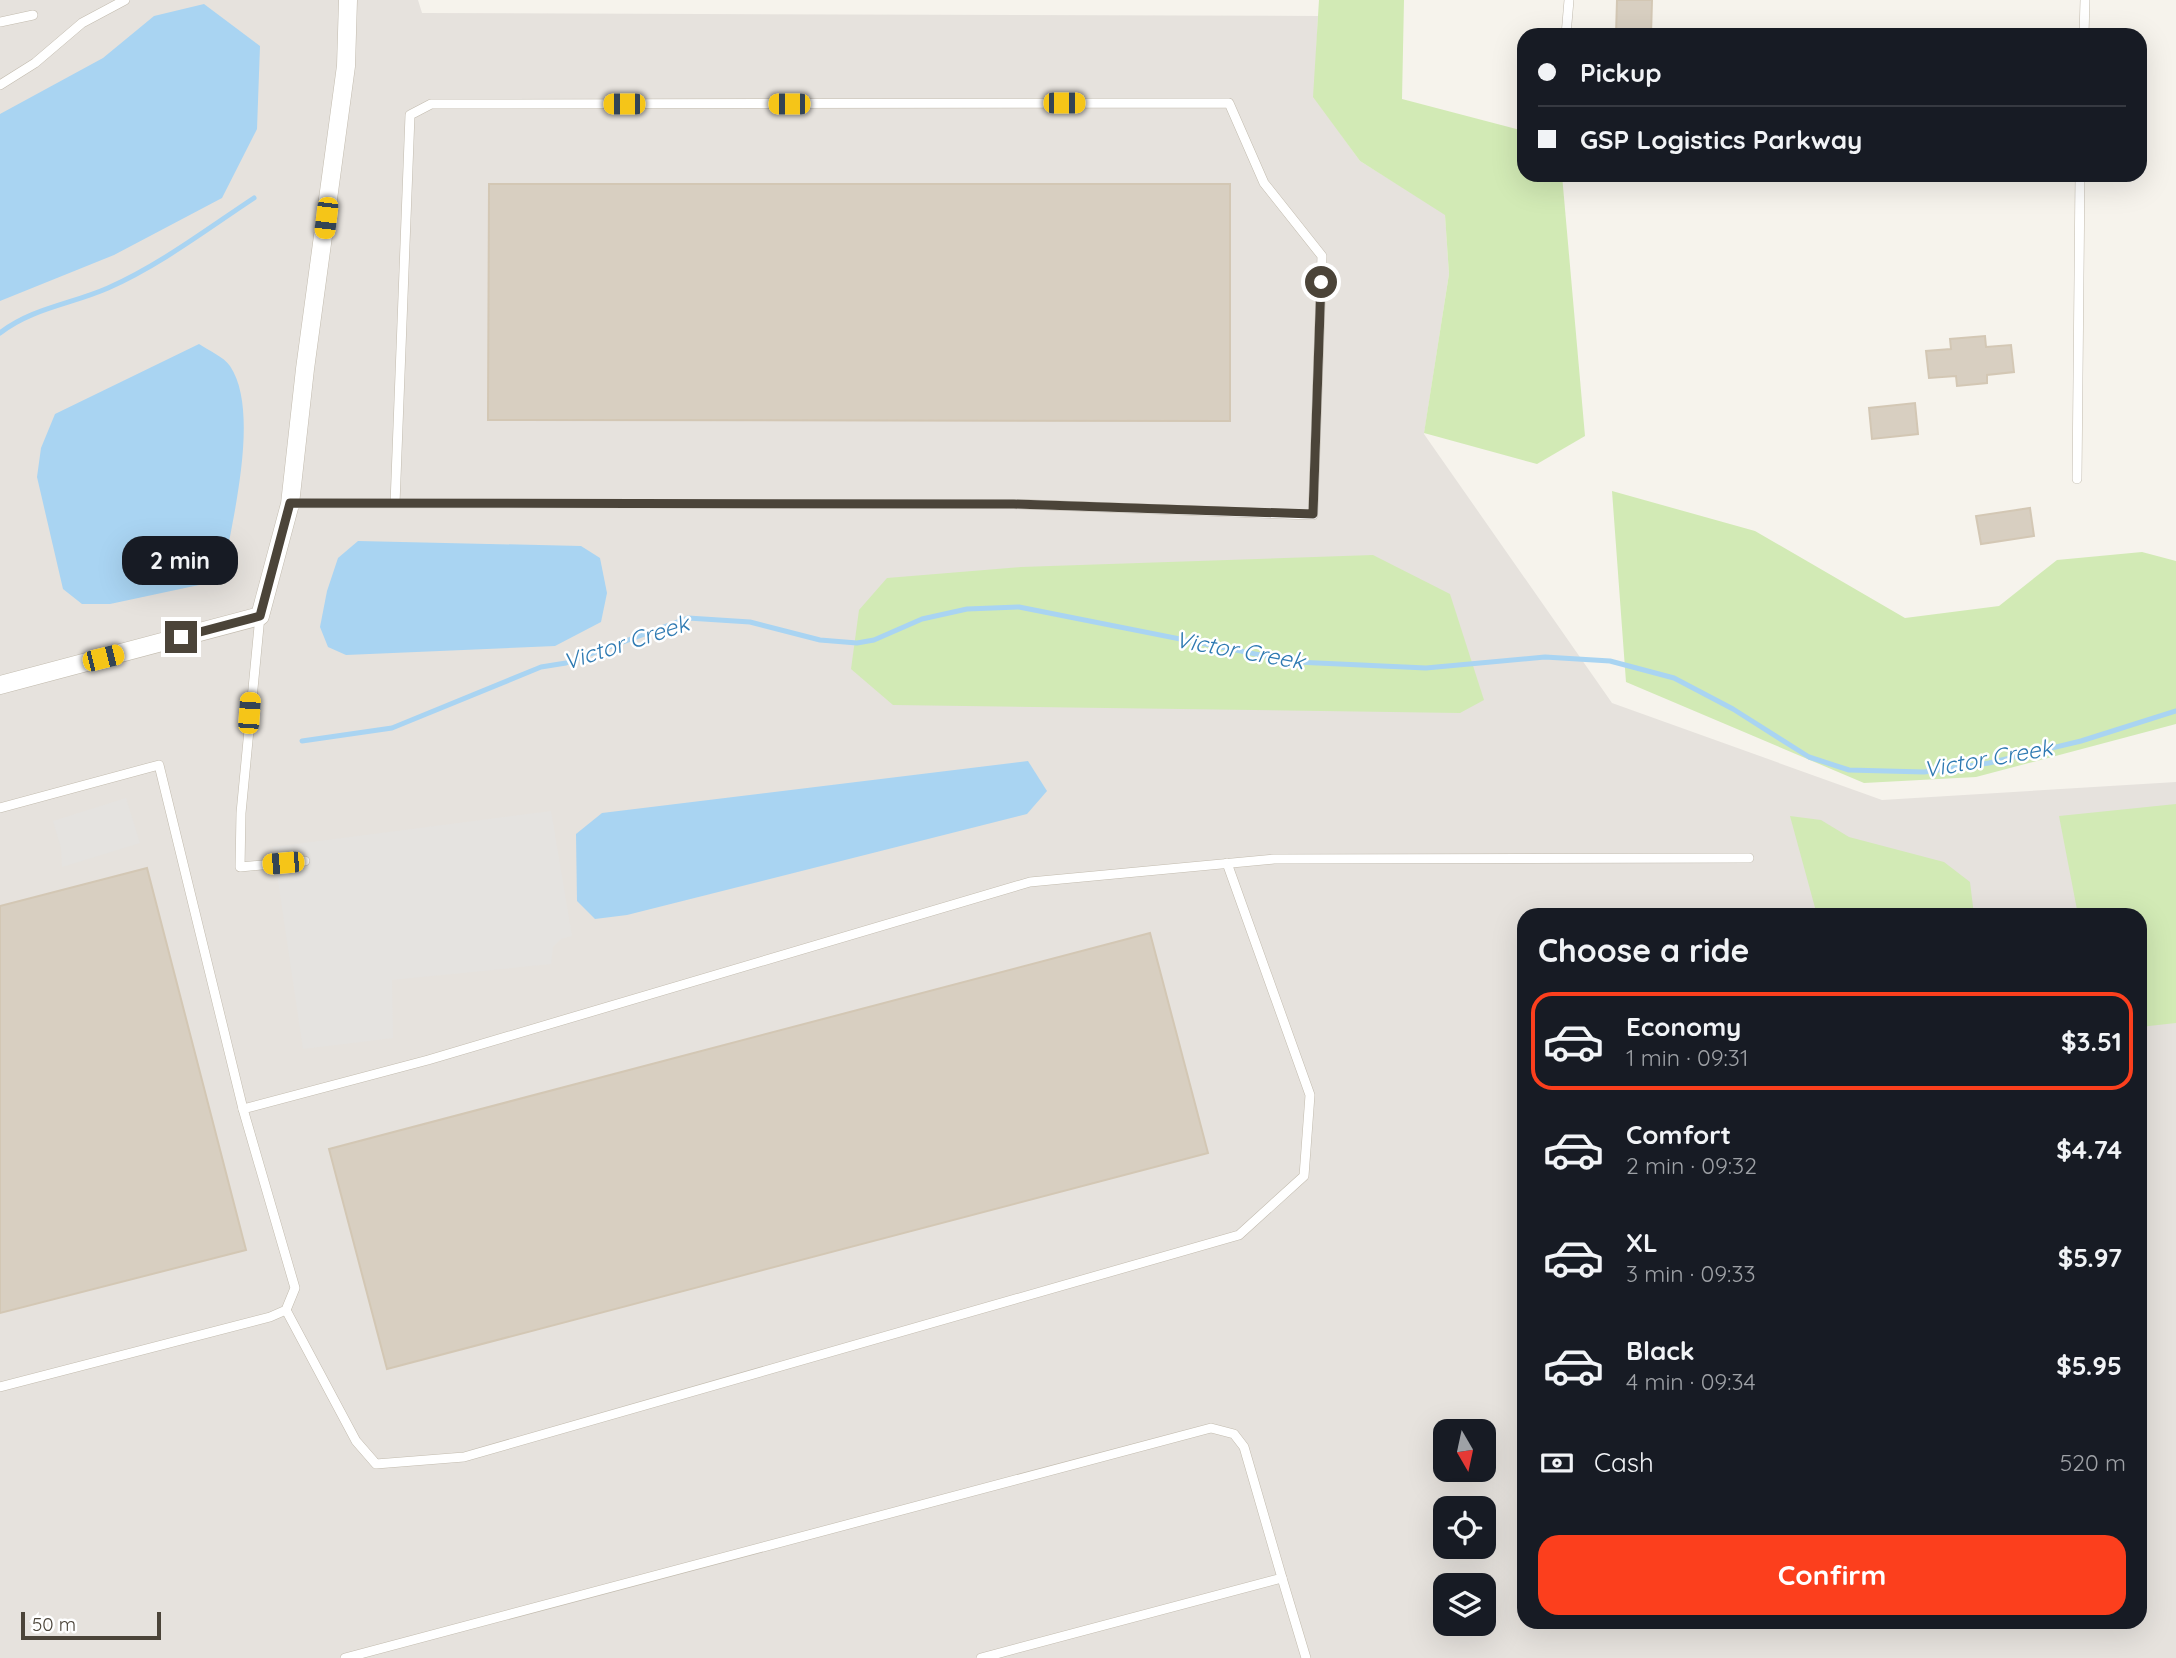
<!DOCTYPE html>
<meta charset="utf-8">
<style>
body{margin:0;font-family:Quicksand,sans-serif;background:#242831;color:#f1f3f6;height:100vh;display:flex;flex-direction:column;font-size:26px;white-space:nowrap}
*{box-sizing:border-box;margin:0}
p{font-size:23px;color:#9ea1a6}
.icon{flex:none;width:38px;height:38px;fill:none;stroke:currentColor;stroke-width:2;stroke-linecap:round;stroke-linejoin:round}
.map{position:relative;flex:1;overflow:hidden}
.details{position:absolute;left:1517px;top:908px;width:630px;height:721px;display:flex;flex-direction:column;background:#171b24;border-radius:21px;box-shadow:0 7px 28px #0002}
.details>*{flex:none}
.hud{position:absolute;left:1517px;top:28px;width:630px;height:154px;border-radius:21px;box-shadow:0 7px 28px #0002;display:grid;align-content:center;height:154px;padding:0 21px;background:#171b24}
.needle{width:46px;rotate:171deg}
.controls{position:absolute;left:1433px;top:1419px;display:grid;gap:14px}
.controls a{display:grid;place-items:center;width:63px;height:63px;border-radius:14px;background:#171b24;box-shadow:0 7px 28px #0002;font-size:35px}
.scale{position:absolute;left:21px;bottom:18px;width:140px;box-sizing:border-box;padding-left:7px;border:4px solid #4b4439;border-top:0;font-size:19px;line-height:24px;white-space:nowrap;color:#4b4439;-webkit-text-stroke:5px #fff;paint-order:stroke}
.end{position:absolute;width:32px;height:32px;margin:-16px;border:9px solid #4b4439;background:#fff;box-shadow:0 0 0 4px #fff}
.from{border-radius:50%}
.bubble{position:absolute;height:49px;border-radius:21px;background:#171b24;box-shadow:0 7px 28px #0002;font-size:23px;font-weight:700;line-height:49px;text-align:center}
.car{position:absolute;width:21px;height:42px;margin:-21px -10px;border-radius:9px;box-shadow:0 0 5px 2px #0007;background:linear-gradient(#f5c518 24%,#345 0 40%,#f5c518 0 76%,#345 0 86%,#f5c518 0)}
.hud b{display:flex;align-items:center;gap:24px;height:66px;font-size:26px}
.hud b+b{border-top:2px solid #363941}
.hud i{width:18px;height:18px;background:#f1f3f6}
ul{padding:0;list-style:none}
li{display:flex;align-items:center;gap:21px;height:98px;margin:0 14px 10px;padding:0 7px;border:4px solid transparent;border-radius:21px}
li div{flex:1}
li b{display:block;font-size:26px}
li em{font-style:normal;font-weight:700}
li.current{border-color:#fc3f1d}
li>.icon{width:63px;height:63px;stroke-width:1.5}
h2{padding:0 21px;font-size:32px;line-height:84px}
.pay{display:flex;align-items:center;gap:18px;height:77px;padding:0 21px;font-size:26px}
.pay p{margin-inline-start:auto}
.action{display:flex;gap:14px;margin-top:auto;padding:14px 21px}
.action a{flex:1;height:80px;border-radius:21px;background:#fc3f1d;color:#fff;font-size:28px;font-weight:700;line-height:80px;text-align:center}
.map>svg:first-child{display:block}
.industrial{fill:#e6e2dd;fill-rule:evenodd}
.green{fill:#d2eab5}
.parking{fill:#e5e3e0}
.water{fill:#a9d4f2}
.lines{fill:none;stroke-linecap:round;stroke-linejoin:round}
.stream{stroke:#a9d4f2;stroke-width:5}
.building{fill:#d8cfc1;stroke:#d3c7b4;stroke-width:2}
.service-casing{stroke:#c2bbae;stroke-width:10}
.minor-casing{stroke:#c2bbae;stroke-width:19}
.service{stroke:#fff;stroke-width:9}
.minor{stroke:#fff;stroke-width:18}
.route{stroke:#4b4439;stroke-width:9}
.labels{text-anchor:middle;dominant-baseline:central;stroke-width:5;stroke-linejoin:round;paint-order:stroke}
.water-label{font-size:23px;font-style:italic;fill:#2e7ab2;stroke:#fff}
</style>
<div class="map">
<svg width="2176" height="1658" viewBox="0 0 2176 1658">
<rect width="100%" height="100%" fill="#f6f3ec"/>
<path class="industrial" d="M0,0H418L422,13L1318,16L1314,97L1360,161L1445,214L1449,274L1424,434L1612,703L1882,800L2176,782V1658H0ZM1524,915H2140V1622H1524ZM1446,1432H1484V1470H1446ZM1446,1508H1484V1547H1446ZM1446,1586H1484V1624H1446Z"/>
<g class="green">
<path d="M1319,0H1404L1402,99L1524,131V175H1562L1585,436L1537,464L1424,433L1449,274L1445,215L1360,161L1313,97Z"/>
<path d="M1612,491L1755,531L1905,618L1999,606L2057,560L2142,552L2176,561V724L1976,777L1864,783L1626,682Z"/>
<path d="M1373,555L1450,594L1484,700L1460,713L893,705L851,669L859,610L887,578L1021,567Z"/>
<path d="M2176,804V1023L2140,1027V915H2078L2059,816Z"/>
<path d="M1790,816L1821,820L1849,837L1944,862L1970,882L1974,915H1817Z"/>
</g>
<g class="parking">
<path d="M126,798L140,843L62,867L61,848L53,821Z"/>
<path d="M551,811L572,936L561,939L553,947L551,964L392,980L393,1038L303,1049L273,847Z"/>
</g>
<g class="water">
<path d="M204,4L260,46L257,129L222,198L114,255L0,301V114L103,58L154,16Z"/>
<path d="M199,344C208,350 224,357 230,366C260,410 233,517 224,568L199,585L110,604H82L63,589L37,477L41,448L55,414Z"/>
<path d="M358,541L581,546L600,558L607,593L601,622L555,646L346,655L328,647L320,627L327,591L338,558Z"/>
<path d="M1028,761L1047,791L1027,814L627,915L595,919L577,901L576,834L602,813Z"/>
</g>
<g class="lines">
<g class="stream">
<path d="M0,333C32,308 72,304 108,288C160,265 207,229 254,198"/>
<path d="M302,741L392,728L541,667L566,663L688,618L750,622L820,640L857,643L874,640L922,619L967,609L1019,607L1296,662L1426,668L1545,657L1610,661L1674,678L1733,709L1809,757L1849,770L1924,772L1989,763L2081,741L2176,711"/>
</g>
</g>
<g class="building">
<path d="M1617,0H1652L1651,35H1616Z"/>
<path d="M489,184H1230V421L488,420Z"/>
<path d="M1985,336L1986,347L2011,345L2014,372L1987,375V383L1957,386L1956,376L1929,378L1926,351L1951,349L1950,339Z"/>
<path d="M1915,403L1918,434L1872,439L1869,408Z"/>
<path d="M2030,508L2034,536L1981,544L1976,516Z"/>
<path d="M147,868L246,1250L0,1313V906Z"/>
<path d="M1150,933L1208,1153L387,1369L329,1149Z"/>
</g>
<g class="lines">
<defs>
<g id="service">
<path d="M0,22L33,15"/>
<path d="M1566,35L1569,0"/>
<path d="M2084,35L2085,0"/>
<path d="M0,85L35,63L82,23L125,0"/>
<path d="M2077,479L2080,175"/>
<path d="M290,504H1014L1313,515L1322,256L1264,183L1229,103L431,104L410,115L395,504"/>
<path d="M260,616L241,813L240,867L305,861"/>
<path d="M0,808L159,765L243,1109L295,1288L286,1310L270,1317L0,1387"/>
<path d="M243,1109L428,1060L1030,882L1274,859L1749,858"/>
<path d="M286,1310L356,1441L376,1464L464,1457L1239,1235L1304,1176L1310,1095L1227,863"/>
<path d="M1282,1578L1306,1658"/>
<path d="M345,1658L1211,1428L1234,1434L1244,1447L1282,1578L981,1658"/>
</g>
<path id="minor" d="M0,685L260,616L290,504L305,369L346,66L348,0"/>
</defs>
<use href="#service" class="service-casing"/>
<use href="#minor" class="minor-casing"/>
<use href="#service" class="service"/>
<use href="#minor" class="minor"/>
</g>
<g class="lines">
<path class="route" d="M181,637L260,616L290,503L1014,504L1313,514L1321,282"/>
</g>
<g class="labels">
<g class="water-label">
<text transform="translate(626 642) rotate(-18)">Victor Creek</text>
<text transform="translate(1240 650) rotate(10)">Victor Creek</text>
<text transform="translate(1988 758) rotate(-10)">Victor Creek</text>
</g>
</g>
</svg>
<div class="controls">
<a><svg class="needle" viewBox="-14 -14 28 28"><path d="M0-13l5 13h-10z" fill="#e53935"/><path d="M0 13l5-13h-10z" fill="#9ea1a6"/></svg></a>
<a><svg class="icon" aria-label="locate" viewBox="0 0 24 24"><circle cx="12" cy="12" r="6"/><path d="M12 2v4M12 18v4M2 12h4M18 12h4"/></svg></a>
<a><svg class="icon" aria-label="layers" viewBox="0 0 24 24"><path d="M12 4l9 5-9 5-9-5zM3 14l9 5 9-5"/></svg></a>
</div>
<div class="scale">50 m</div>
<i class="end from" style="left:1321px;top:282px"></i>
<i class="end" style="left:181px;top:637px"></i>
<div class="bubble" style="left:122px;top:536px;width:116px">2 min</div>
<i class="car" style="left:1064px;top:103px;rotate:90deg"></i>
<i class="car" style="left:624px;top:104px;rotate:270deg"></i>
<i class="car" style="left:789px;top:104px;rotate:270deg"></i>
<i class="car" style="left:326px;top:218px;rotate:187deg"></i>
<i class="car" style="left:103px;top:658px;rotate:76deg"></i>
<i class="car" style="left:249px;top:713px;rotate:4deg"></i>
<i class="car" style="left:283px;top:863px;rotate:265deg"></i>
<div class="hud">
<b><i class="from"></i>Pickup</b>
<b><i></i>GSP Logistics Parkway</b>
</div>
<section class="details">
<h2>Choose a ride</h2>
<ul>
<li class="current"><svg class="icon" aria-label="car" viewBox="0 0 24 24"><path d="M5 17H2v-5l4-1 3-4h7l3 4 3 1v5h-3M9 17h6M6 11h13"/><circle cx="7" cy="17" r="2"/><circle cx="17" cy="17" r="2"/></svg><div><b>Economy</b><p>1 min · 09:31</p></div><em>$3.51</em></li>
<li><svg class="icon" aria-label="car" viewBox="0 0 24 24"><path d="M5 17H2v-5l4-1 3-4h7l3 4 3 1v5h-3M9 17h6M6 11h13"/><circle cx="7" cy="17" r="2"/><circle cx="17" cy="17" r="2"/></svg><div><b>Comfort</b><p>2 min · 09:32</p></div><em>$4.74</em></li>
<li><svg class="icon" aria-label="car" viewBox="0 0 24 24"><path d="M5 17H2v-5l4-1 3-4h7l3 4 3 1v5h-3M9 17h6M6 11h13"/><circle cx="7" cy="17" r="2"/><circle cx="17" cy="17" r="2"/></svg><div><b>XL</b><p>3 min · 09:33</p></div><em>$5.97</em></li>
<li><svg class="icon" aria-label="car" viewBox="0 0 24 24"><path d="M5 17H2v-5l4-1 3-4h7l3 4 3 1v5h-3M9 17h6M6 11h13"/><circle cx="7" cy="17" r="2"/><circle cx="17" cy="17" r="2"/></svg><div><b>Black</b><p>4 min · 09:34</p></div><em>$5.95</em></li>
</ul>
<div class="pay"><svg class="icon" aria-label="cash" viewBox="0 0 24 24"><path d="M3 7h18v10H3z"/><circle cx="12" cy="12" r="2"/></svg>Cash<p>520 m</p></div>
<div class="action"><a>Confirm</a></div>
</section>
</div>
